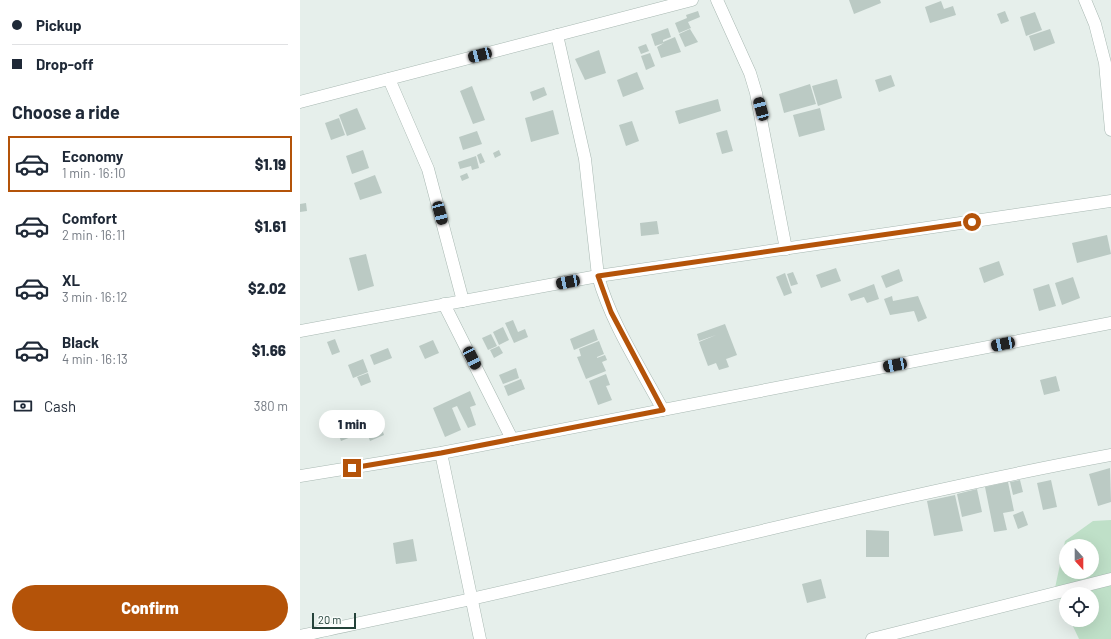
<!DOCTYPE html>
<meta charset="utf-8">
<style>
body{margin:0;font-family:Barlow,sans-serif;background:#f6f6f7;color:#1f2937;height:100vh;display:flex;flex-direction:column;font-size:15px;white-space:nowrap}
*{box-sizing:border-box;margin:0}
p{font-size:13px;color:#747a83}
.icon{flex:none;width:22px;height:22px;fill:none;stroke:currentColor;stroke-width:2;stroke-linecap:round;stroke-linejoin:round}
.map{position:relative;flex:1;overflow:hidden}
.sheet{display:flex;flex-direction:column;background:#fff;width:300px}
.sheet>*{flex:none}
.guide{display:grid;align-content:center;height:88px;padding:0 12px;background:#fff}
.needle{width:26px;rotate:159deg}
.tools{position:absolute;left:759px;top:539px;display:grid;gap:8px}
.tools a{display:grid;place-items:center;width:40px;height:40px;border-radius:50%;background:#fff;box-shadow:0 4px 16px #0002;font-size:20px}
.scale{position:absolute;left:12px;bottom:10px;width:44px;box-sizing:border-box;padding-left:4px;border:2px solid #24423a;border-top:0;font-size:11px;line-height:14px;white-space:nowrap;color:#24423a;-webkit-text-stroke:3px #f7fbf9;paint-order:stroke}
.end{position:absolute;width:18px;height:18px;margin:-9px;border:5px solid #b45309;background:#fff;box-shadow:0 0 0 2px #fff}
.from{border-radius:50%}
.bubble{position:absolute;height:28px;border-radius:14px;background:#fff;box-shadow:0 4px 16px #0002;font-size:13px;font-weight:800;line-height:28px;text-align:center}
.car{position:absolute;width:12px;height:24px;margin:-12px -6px;border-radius:5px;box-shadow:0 0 3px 1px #0007;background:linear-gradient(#222 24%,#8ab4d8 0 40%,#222 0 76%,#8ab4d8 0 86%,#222 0)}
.guide b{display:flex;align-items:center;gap:14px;height:38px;font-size:15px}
.guide b+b{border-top:1px solid #e0e1e3}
.guide i{width:10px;height:10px;background:#1f2937}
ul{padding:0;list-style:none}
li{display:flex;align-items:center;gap:12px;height:56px;margin:0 8px 6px;padding:0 4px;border:2px solid transparent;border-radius:0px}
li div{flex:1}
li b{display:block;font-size:15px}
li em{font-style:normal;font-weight:800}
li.on{border-color:#b45309}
li>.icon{width:36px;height:36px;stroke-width:1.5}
h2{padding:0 12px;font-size:18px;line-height:48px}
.pay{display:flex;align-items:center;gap:10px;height:44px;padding:0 12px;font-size:15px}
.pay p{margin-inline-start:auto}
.primary-button{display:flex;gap:8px;margin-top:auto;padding:8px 12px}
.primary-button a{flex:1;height:46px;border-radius:24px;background:#b45309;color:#fff;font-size:16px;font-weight:800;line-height:46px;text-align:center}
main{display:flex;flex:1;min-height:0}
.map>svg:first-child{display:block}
.green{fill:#bfe0c8;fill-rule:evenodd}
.building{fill:#bbcac4}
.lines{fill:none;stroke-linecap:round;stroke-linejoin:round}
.minor-casing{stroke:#a8b8b2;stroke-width:13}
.minor{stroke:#fff;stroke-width:12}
.route{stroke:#b45309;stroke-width:5}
</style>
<main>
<section class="sheet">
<div class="guide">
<b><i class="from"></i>Pickup</b>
<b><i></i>Drop-off</b>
</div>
<h2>Choose a ride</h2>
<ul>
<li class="on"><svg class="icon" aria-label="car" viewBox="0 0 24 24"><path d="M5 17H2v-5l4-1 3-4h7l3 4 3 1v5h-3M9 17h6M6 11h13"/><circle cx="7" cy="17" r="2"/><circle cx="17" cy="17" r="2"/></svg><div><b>Economy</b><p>1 min · 16:10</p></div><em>$1.19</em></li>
<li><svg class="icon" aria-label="car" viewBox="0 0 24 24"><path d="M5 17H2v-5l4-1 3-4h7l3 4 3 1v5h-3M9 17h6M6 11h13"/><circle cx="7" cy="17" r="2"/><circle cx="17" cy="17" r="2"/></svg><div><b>Comfort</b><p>2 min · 16:11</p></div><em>$1.61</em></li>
<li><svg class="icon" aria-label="car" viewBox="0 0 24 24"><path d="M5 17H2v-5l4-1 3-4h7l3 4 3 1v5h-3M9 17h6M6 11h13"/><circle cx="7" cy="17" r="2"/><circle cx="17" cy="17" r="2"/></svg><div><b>XL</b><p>3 min · 16:12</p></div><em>$2.02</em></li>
<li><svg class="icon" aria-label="car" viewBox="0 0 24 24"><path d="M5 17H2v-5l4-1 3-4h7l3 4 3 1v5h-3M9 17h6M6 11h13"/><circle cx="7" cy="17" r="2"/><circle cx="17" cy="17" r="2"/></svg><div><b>Black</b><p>4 min · 16:13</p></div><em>$1.66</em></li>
</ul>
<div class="pay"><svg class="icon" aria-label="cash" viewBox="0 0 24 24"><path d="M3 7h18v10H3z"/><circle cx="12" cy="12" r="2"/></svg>Cash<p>380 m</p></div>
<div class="primary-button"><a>Confirm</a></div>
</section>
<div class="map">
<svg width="811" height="639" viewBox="0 0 811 639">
<rect width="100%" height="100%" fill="#e6efeb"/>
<path class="green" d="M811,520V639H779L770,620H792V594H766V612L755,588L765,541L793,521ZM766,546H792V572H766Z"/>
<g class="building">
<path d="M549,0H580L581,3L554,14Z"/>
<path d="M641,1L644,9L653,6L656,15L630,23L625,7Z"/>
<path d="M398,11L400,17L388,22L391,28L379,33L375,23L387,18L386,15Z"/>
<path d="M705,11L709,21L701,24L697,14Z"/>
<path d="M735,12L742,30L726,36L720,17Z"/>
<path d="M368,28L371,37L363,40V42L375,37L381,52L361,58L357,47L364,43L355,46L351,34Z"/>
<path d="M390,29L398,42L385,47L379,34Z"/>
<path d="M750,29L755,43L734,51L729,36Z"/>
<path d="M346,44L349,51L341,54L338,47Z"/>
<path d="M299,50L306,73L285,80L275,59Z"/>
<path d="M350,53L355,66L346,70L341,56Z"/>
<path d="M337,72L344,89L323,97L317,80Z"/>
<path d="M591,75L595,86L579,92L575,80Z"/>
<path d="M537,79L542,98L518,106L512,86Z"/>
<path d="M510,84L516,104L484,113L479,94Z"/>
<path d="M172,86L185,120L173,124L160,91Z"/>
<path d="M244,87L247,95L233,101L230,92Z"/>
<path d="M418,99L421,111L379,124L375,111Z"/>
<path d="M57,108L66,129L47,136L39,115Z"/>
<path d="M520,108L525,130L499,137L493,115Z"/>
<path d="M253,110L259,134L231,142L225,118Z"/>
<path d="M39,118L45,135L31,140L25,123Z"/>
<path d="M332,121L339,141L326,146L319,125Z"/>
<path d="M427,130L433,151L422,154L416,133Z"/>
<path d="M177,131L182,144L163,150L159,137Z"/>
<path d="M63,150L69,168L52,174L46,156Z"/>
<path d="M199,150L201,155L195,158L193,153Z"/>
<path d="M181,153L185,162L180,164L177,155Z"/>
<path d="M176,156L179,168L172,170L171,166L160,169L158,162Z"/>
<path d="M167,173L169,178L162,181L160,176Z"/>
<path d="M75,175L82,193L60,200L54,183Z"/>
<path d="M6,203L7,211L0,212V204Z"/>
<path d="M357,221L359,234L341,236L340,223Z"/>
<path d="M807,235L811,254L777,263L772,243Z"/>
<path d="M66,254L74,286L58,291L49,258Z"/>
<path d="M699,261L704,275L684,283L679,268Z"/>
<path d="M536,268L541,281L521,288L516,275Z"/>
<path d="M599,269L603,281L586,288L581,276Z"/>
<path d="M493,272L498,284L491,286L487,274Z"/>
<path d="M485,273L492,293L484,296L476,277Z"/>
<path d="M773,277L780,298L762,305L755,283Z"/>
<path d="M574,284L579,299L567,303L564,297L551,301L548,294Z"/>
<path d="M749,284L756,306L739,311L733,289Z"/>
<path d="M592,296L593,301L618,296L627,318L618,322L614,311L590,315L584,299Z"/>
<path d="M213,320L218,332L225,329L228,337L214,343L205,323Z"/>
<path d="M425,324L437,355L429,358L420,334L429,358L426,359L429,367L419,370L416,363L408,366L399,342L416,335L399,341L397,334Z"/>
<path d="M203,327L209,340L199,345L193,332Z"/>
<path d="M294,329L298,340L274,350L270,339Z"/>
<path d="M191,334L197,346L188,350L182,338Z"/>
<path d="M35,339L40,352L32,355L27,342Z"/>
<path d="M133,340L139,353L125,359L119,346Z"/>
<path d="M299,341L304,354L297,357L298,362L297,358L305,355L307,360L302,362L306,371L286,379L277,357L281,356L279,349Z"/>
<path d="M199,346L203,353L194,358L190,350Z"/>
<path d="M88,348L92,358L74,365L70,355Z"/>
<path d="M63,359L68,372L53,378L48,365Z"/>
<path d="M216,368L219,378L203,384L199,375Z"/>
<path d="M68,373L71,382L61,386L57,377Z"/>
<path d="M306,374L310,385L306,386L312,400L298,405L289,381Z"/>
<path d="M756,376L760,391L744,395L740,380Z"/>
<path d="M221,379L225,389L208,396L204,386Z"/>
<path d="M170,391L176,405L170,407L176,425L168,428L157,406L152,408L161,430L145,437L133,408Z"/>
<path d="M49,417L56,435L41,441L34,422Z"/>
<path d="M78,418L84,435L70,441L64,425Z"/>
<path d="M810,468L811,502L798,506L789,474Z"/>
<path d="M720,480L723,492L713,495L710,482Z"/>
<path d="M751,480L757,507L743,510L737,483Z"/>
<path d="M708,482L714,511L703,513L707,530L694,532L685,487Z"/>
<path d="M677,489L682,512L662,517L657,494Z"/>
<path d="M655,495L663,531L634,536L627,501Z"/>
<path d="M723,511L728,525L718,529L713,515Z"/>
<path d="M566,530L589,531V557H566Z"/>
<path d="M113,539L117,561L96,564L93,543Z"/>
<path d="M521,579L526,598L507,603L502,584Z"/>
</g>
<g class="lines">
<defs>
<g id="minor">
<path d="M417,0L450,73L456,93L486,249"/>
<path d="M785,0L795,24L805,63L811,130"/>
<path d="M257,35L285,159L298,276C311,323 340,367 363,410"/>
<path d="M89,79L128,169L163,301"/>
<path d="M0,102L392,0"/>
<path d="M144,304L212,439"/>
<path d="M0,331L298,276L811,201"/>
<path d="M141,453L180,639"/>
<path d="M0,476L141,453L811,323"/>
<path d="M0,636C57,623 114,612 171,599C385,551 596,495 811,455"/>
<path d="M572,639L811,579"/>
</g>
</defs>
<use href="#minor" class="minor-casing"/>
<use href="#minor" class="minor"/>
</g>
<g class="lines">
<path class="route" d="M52,468L141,453L363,410L311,312L298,276L672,222"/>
</g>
</svg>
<div class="tools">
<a><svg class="needle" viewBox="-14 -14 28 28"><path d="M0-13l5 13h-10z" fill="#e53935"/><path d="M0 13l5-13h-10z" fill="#747a83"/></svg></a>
<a><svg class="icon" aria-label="locate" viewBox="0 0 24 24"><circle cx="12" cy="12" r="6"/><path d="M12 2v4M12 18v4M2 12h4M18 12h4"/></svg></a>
</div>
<div class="scale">20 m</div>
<i class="end from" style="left:672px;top:222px"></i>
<i class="end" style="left:52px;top:468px"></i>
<div class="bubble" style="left:19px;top:410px;width:66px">1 min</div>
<i class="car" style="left:180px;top:55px;rotate:255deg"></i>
<i class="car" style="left:461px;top:109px;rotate:345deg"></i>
<i class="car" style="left:140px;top:213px;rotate:165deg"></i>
<i class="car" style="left:268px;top:282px;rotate:259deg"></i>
<i class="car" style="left:703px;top:344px;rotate:259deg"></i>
<i class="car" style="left:172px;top:358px;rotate:153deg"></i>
<i class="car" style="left:595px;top:365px;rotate:259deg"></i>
</div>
</main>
